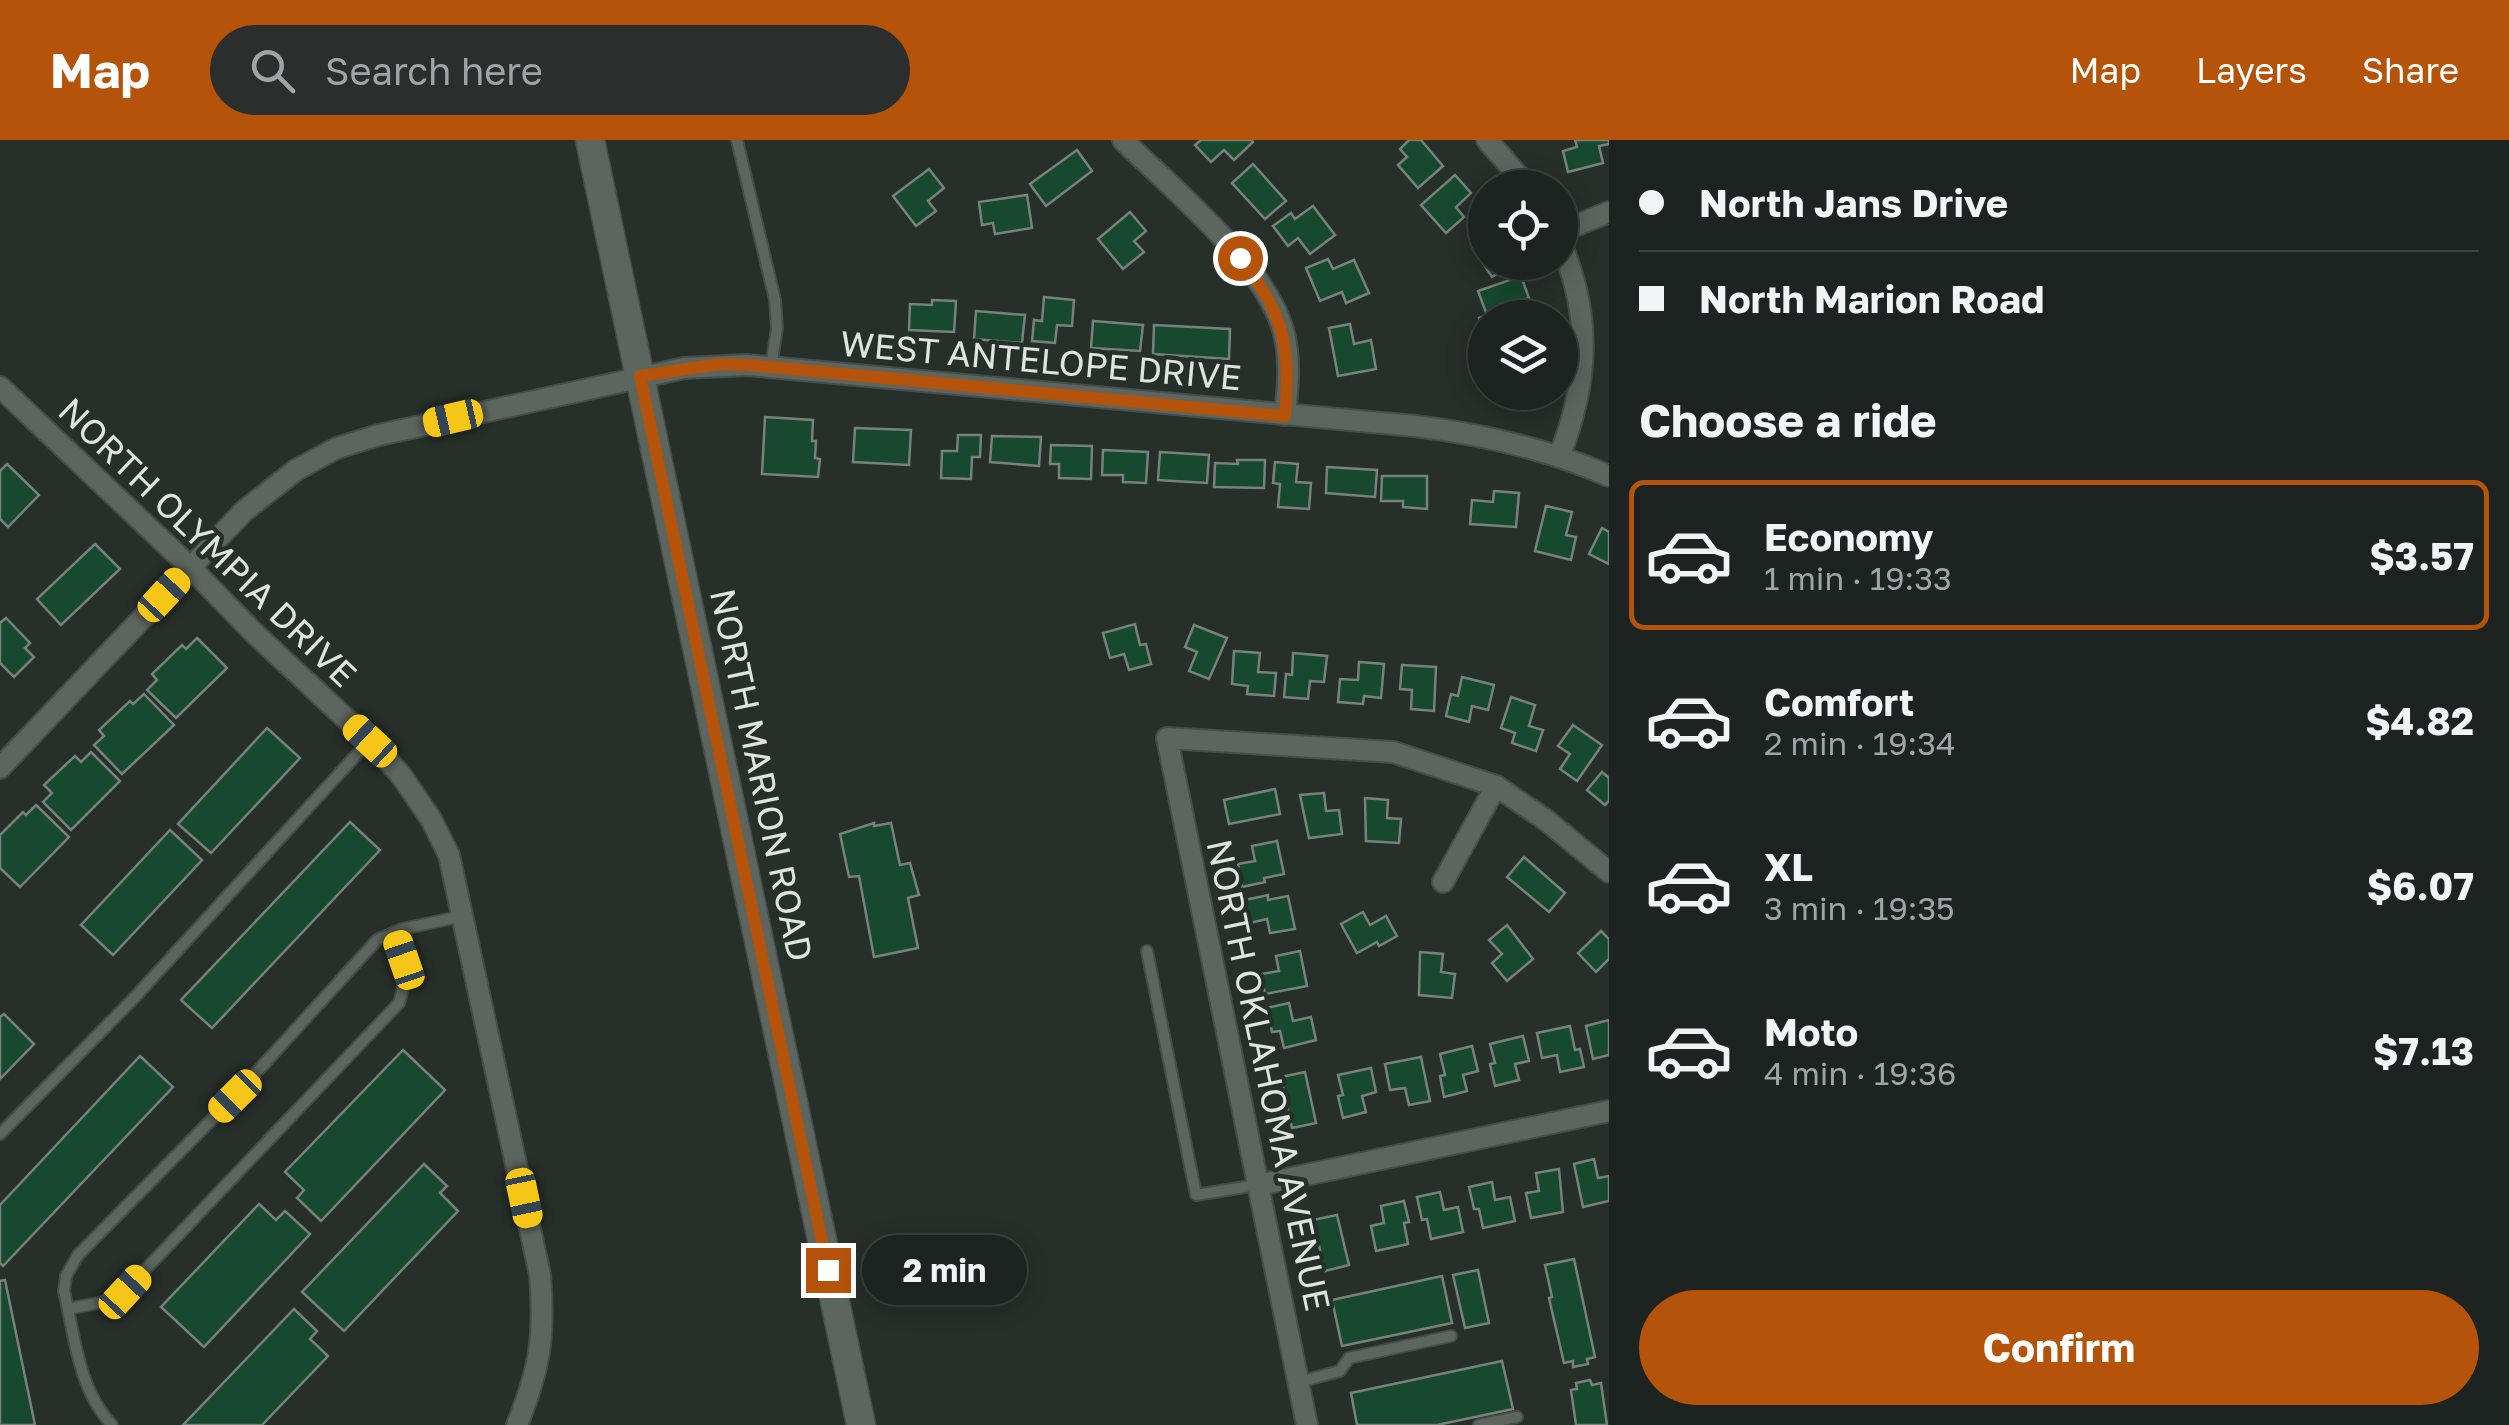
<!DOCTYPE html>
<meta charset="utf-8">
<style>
body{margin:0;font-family:"Golos Text",sans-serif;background:#2a2f2d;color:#f1f3f6;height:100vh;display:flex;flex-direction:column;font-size:38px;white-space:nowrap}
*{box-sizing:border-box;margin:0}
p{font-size:32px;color:#a0a4a5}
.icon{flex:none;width:55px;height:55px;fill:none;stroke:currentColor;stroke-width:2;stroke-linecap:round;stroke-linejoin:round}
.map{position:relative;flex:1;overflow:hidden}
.side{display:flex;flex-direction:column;background:#1d2320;width:900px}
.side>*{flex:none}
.banner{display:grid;align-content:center;height:220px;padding:0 30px;background:#1d2320}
.tools{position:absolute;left:1468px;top:30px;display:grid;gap:20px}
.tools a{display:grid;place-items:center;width:110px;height:110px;border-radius:50%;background:#1d2320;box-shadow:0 5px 25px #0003,0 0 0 2px #3b403e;font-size:50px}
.end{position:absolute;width:45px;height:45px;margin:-22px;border:12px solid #b45309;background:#fff;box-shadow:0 0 0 5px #fff}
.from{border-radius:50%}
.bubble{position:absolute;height:70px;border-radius:35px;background:#1d2320;box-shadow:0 5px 25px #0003,0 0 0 2px #3b403e;font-size:32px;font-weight:700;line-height:70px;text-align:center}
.car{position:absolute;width:30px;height:60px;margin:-30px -15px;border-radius:12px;box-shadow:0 0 8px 2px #0007;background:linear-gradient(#f5c518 24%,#345 0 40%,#f5c518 0 76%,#345 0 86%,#f5c518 0)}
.banner b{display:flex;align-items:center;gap:35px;height:95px;font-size:38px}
.banner b+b{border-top:2px solid #3b403e}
.banner i{width:25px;height:25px;background:#f1f3f6}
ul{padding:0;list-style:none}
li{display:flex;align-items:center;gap:30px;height:150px;margin:0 20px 15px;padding:0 10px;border:5px solid transparent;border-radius:15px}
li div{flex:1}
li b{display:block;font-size:38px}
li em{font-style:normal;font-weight:700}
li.selected{border-color:#b45309}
li>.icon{width:90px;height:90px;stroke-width:1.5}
h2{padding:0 30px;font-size:45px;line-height:120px}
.primary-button{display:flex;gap:20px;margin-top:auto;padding:20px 30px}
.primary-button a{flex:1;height:115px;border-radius:60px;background:#b45309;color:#fff;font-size:40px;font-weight:700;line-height:115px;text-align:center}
header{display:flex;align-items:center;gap:60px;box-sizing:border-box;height:140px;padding:0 50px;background:#b45309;color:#fff}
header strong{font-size:48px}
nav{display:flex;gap:55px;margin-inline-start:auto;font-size:35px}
.search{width:700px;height:90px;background:#2a2f2d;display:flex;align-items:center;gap:25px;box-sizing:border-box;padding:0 35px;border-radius:55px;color:#a0a4a5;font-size:38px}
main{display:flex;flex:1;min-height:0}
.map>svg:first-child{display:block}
.building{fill:#16492e;stroke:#78817b;stroke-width:2.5}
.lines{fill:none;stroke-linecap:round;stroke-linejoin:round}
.lane-casing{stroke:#464c49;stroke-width:14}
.street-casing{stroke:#464c49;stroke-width:24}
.secondary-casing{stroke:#464c49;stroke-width:31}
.lane{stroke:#5d655f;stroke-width:10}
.street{stroke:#5d655f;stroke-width:20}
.secondary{stroke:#5d655f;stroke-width:28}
.route{stroke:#b45309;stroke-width:12}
.labels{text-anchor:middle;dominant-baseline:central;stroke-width:9;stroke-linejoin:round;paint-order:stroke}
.street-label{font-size:35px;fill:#dfe4e1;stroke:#272f2a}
</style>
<header>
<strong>Map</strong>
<div class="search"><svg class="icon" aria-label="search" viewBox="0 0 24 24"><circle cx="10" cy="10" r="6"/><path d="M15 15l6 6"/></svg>Search here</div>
<nav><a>Map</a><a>Layers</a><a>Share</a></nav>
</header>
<main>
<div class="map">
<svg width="1609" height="1285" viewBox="0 0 1609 1285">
<rect width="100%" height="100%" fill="#272f2a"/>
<g class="building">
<path d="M1201,0H1252L1253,2L1234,20L1224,10L1211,22L1195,5Z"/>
<path d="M1409,0H1421L1443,26L1418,48L1398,25L1407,17L1400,9Z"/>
<path d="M1575,0H1609V4L1599,6L1603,23L1568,32L1563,11L1577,7Z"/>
<path d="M1077,10L1092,31L1046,66L1030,44Z"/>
<path d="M1253,24L1286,61L1265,79L1232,43Z"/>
<path d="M929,29L944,48L928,61L936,71L916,86L893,56Z"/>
<path d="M1455,35L1471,53L1456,67L1464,77L1446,93L1421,65Z"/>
<path d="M1027,55L1032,88L995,94L993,83L982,85L979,62Z"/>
<path d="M1313,66L1335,95L1310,114L1298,98L1288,106L1273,86L1291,73L1295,79Z"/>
<path d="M1130,72L1146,91L1134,101L1144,112L1123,129L1098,99Z"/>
<path d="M1485,80V122H1516L1492,137L1472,106L1478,102L1470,90Z"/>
<path d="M1328,119L1333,129L1354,120L1369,153L1346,163L1342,152L1320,161L1306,128Z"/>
<path d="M1521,136L1529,158L1509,165L1513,177L1485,178L1483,189L1479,178L1487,175L1478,151Z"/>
<path d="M1044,157L1074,160L1072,186L1057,185L1055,203L1032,201L1034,180L1042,181Z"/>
<path d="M932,160L956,161L954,192L909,190L910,164L932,165Z"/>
<path d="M976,171L1025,175L1022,203L974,199Z"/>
<path d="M1093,181L1143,185L1140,211L1091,208Z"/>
<path d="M1350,184L1354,204L1371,200L1376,229L1338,236L1329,188Z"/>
<path d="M1154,185L1230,189L1229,219L1153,214Z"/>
<path d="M765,277L813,280L812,301H816L815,318L820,319L818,337L762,334Z"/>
<path d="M855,288L911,290L909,325L853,322Z"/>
<path d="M958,295H981L980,317H972L971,339L941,338L942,311H957Z"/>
<path d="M992,296L1041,297L1039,326L990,322Z"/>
<path d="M1051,305L1092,306L1091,339L1059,338V324H1050Z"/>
<path d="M1103,310L1148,312L1146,343L1123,342V335H1102Z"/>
<path d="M1160,312L1209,315L1207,343L1158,340Z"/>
<path d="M1237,320H1265L1264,348L1214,347L1215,323L1238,324Z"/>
<path d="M1275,322L1298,324L1296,342L1311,343L1309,369L1278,367L1280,344L1273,343Z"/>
<path d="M7,324L39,355L8,387L0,379V331Z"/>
<path d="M1327,327L1377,330L1375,357L1326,353Z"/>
<path d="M1382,336H1427V369L1403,367V361H1381Z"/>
<path d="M1494,351L1519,353L1516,387L1470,384L1472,360L1493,362Z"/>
<path d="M1546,366L1572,372L1566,395L1576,397L1571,420L1535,411Z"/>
<path d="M1602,388L1609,392V424L1589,414Z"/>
<path d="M95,404L120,429L61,485L37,459Z"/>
<path d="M6,478L30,503L25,508L34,517L14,537L0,523V483Z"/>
<path d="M1135,484L1140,505L1146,504L1151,524L1129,530L1124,514L1110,518L1103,493Z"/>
<path d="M1194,485L1227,498L1209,539L1189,531L1197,512L1185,507Z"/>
<path d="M197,498L227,528L176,578L147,550L157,540L152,534L182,505L186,509Z"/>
<path d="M1234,511L1260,513L1258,532L1276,533L1274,556L1247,554L1248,546L1232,544Z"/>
<path d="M1293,513L1327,516L1324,542L1310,541L1308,559L1284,557L1286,534L1292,535Z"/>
<path d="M1359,522L1384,524L1381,558L1364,556L1363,564L1338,562L1340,539L1358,540Z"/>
<path d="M1402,525L1436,527L1434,571L1411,569L1412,550L1400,549Z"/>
<path d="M1462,537L1494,545L1488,570L1472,566L1469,582L1446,576L1451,554L1458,556Z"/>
<path d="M144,554L174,585L122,634L94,605L104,596L99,590L130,561L133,564Z"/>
<path d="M1511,557L1535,565L1529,586L1543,590L1536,611L1512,603L1515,593L1501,588Z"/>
<path d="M1573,585L1602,605L1577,641L1560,629L1570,614L1558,606Z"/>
<path d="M267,588L300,618L211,713L178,684Z"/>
<path d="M91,612L120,641L71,690L43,662L52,653L44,645L75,616L81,622Z"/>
<path d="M1602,632L1609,638V661L1605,665L1587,650Z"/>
<path d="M1275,649L1280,674L1229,684L1224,660Z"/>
<path d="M1324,653L1326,671L1339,670L1342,694L1309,698L1300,655Z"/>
<path d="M1365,658L1388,660L1387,678L1401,679L1399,703L1366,701Z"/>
<path d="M36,665L69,697L20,747L0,728V695L23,672L26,675Z"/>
<path d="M350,682L380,710L212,888L181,860Z"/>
<path d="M874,683V686L891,683L900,725L910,723L919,755L908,758L918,808L874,817L859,736L849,737L840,694Z"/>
<path d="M170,690L202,720L113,815L81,785Z"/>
<path d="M1277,701L1284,734L1264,738L1265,742L1242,747L1238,724L1255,721L1252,706Z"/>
<path d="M1524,717L1565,753L1549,772L1507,737Z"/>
<path d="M1268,755V760L1288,756L1295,789L1270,793L1267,779L1250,783L1245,760Z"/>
<path d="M1363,772L1370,785L1386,776L1397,796L1379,806L1377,802L1357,813L1341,784Z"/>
<path d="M1507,785L1533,819L1507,841L1492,823L1502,814L1489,800Z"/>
<path d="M1601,791L1609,799V819L1596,832L1578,813Z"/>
<path d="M1300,811L1307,846L1265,854L1261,834L1279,831L1276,816Z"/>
<path d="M1420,812L1443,814L1441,832L1455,834L1452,858L1419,855Z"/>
<path d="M1289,863L1293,881L1311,877L1316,900L1284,908L1280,891L1272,892L1267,868Z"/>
<path d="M4,874L34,904L0,939V877Z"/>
<path d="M1609,880V915L1593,919L1586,886Z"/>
<path d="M1570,886L1575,910L1580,909L1584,927L1560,932L1557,915L1542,918L1537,893Z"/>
<path d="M1523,896L1529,921L1515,924L1519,940L1495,946L1490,924L1495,923L1490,904Z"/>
<path d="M1472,906L1478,931L1463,935L1467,951L1444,957L1440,936L1445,935L1440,914Z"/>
<path d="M403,910L445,950L321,1081L297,1058L304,1050L285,1032Z"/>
<path d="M140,916L173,947L3,1126L0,1123V1065Z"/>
<path d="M1421,917L1430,961L1409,965L1405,948L1390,950L1385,924Z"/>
<path d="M1371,928L1376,952L1362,956L1366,972L1343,978L1338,956L1343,955L1338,935Z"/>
<path d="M1305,932L1316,983L1292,988L1281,937Z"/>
<path d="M1594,1019L1598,1038L1609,1036V1061L1583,1067L1574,1024Z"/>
<path d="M424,1024L447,1046L440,1053L458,1071L344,1191L302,1152Z"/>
<path d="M1559,1029L1563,1072L1531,1078L1526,1053L1539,1051L1536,1033Z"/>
<path d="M1492,1042L1495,1060L1510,1057L1515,1081L1483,1088L1479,1069H1474L1469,1047Z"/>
<path d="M1440,1052L1444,1070L1458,1067L1463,1092L1431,1099L1427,1079L1422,1080L1417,1057Z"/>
<path d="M1404,1061L1409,1082L1404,1083L1408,1104L1376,1111L1371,1086L1384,1083L1381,1066Z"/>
<path d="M259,1064L276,1080L285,1071L310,1094L204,1207L161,1167Z"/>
<path d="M1337,1075L1349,1125L1325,1131L1313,1080Z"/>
<path d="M1574,1119L1595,1217L1587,1219L1588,1224L1573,1227V1221L1564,1223L1549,1158L1552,1157L1545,1125Z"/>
<path d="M1478,1130L1489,1183L1465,1188L1453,1135Z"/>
<path d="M1442,1136L1452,1183L1342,1206L1332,1160Z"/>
<path d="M5,1140L35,1285H0V1141Z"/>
<path d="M294,1169L317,1191L310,1199L328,1216L262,1285H183Z"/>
<path d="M1502,1221L1513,1269L1437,1285H1357L1351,1253Z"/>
<path d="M1590,1240L1592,1245L1601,1243L1607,1285H1576L1571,1250L1577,1249L1576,1243Z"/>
</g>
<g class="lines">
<defs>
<g id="lane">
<path d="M737,0L775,160L777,188L771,227"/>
<path d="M1147,811L1196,1055L1257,1045"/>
<path d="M0,994L135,857L369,601"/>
<path d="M68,1169L113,1160L125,1151L399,863C408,836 403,819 394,792"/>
<path d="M1299,1242L1340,1231L1349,1218L1451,1196"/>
<path d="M112,1285C78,1249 75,1197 64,1151L66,1136L78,1115L235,956L377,800L402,789L463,776"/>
<path d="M1479,1285L1517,1277"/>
</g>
<g id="street">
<path d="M1123,0C1172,49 1264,123 1283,190C1291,218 1288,246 1285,275"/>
<path d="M1487,0L1529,48"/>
<path d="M1560,92L1609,72"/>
<path d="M0,247L190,427L253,492L370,601L400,634L431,679L449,715L540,1135C545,1196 540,1228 517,1285"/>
<path d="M1559,317C1589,241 1592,177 1560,101"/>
<path d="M0,628L244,371L296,330L337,308L379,295L684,228L747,225L1415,286C1481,294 1548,309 1609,336"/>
<path d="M1443,742L1496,646"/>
<path d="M1258,1045L1609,971"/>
<path d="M1307,1285L1167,598L1393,612L1496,646L1546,680L1609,732"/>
</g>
<path id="secondary" d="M590,0L861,1285"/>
</defs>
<use href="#lane" class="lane-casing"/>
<use href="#street" class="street-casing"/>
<use href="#secondary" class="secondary-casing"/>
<use href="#lane" class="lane"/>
<use href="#street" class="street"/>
<use href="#secondary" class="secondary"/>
</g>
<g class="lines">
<path class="route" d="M828,1130L640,236L720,224L748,225L1285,276C1291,207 1284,173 1240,118"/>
</g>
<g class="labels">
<g class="street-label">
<text transform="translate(1041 220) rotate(5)">WEST ANTELOPE DRIVE</text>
<text transform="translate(208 402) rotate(44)">NORTH OLYMPIA DRIVE</text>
<text transform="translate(762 635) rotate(78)">NORTH MARION ROAD</text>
<text transform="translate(1269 935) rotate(78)">NORTH OKLAHOMA AVENUE</text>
</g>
</g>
</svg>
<div class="tools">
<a><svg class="icon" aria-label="locate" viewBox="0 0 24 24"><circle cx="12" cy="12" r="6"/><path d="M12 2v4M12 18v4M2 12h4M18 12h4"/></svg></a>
<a><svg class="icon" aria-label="layers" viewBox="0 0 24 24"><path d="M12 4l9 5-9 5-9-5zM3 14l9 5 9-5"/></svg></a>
</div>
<i class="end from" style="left:1240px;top:118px"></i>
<i class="end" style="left:828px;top:1130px"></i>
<div class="bubble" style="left:862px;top:1095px;width:165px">2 min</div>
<i class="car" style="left:453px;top:278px;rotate:257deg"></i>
<i class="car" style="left:164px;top:455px;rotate:43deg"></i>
<i class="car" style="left:370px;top:601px;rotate:313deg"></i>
<i class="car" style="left:404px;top:820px;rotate:341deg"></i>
<i class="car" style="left:235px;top:956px;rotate:225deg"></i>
<i class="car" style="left:524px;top:1058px;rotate:168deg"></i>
<i class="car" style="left:125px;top:1152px;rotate:43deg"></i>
</div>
<section class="side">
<div class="banner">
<b><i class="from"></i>North Jans Drive</b>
<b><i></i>North Marion Road</b>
</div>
<h2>Choose a ride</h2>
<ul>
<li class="selected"><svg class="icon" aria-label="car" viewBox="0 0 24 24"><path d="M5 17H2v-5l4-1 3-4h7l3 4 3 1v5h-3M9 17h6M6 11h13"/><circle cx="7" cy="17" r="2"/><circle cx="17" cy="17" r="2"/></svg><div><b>Economy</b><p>1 min · 19:33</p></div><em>$3.57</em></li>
<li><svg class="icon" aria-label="car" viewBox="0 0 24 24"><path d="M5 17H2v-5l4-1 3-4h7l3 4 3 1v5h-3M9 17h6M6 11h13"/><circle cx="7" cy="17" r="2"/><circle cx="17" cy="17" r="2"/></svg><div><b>Comfort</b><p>2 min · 19:34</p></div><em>$4.82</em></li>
<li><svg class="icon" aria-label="car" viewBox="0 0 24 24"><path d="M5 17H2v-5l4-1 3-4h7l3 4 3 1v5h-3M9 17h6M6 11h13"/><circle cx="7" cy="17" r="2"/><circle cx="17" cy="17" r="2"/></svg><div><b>XL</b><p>3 min · 19:35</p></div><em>$6.07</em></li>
<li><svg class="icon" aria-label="car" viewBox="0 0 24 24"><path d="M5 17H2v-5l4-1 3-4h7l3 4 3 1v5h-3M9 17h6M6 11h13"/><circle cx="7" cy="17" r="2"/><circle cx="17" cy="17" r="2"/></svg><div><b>Moto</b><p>4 min · 19:36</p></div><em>$7.13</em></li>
</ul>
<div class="primary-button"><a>Confirm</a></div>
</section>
</main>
